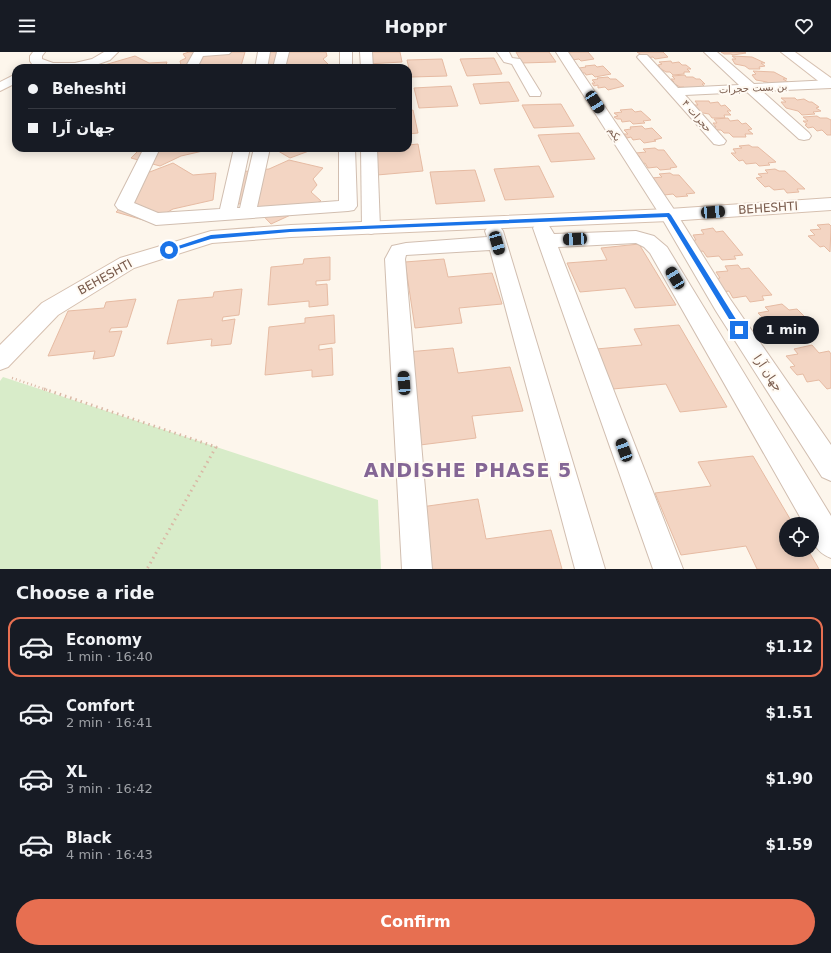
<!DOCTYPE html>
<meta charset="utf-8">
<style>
body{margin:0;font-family:"DejaVu Sans","Noto Naskh Arabic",sans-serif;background:#20242c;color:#f1f3f6;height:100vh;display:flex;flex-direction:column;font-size:15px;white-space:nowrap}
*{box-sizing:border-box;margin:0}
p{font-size:13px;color:#9ea1a6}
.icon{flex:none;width:22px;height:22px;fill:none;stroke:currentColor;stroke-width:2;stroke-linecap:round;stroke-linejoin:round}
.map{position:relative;height:517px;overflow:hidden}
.panel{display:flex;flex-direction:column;background:#171b24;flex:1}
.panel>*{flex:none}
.banner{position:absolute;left:12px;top:12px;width:400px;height:88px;border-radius:12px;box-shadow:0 2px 10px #0003;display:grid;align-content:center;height:88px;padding:0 16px;background:#171b24}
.buttons{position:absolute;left:779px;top:465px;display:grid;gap:8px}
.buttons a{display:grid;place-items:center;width:40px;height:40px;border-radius:50%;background:#171b24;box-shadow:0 2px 10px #0003;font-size:20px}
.end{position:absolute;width:18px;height:18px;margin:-9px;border:5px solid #1a73e8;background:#fff;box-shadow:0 0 0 2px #fff}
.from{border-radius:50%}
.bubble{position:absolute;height:28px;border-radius:14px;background:#171b24;box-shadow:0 2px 10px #0003;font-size:13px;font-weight:700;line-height:28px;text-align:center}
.car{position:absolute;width:12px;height:24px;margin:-12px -6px;border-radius:5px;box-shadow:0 0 3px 1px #0007;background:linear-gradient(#222 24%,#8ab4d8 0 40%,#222 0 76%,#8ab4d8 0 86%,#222 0)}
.banner b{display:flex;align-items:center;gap:14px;height:38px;font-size:15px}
.banner b+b{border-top:1px solid #363941}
.banner i{width:10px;height:10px;background:#f1f3f6}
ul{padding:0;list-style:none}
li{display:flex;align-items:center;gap:12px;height:60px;margin:0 8px 6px;padding:0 8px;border:2px solid transparent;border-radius:12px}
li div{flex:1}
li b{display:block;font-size:15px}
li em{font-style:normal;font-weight:700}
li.on{border-color:#e76f51}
li>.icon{width:36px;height:36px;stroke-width:1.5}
h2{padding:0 16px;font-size:18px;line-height:48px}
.cta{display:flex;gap:8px;margin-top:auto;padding:8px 16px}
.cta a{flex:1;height:46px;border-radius:24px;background:#e76f51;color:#fff;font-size:16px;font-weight:700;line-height:46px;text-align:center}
header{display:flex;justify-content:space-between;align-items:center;height:52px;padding:0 16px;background:#171b24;font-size:18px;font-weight:700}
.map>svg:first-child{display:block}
.green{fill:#d8ecc9}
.building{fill:#f3d5c3;stroke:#e6bba3}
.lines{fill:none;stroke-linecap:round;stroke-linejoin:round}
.street-casing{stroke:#d1beb0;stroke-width:2}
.secondary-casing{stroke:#d6c0b0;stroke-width:2}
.path-far1{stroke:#d9b8a5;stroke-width:2.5;stroke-dasharray:1 3;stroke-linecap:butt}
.path{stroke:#d9b8a5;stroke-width:3;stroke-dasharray:1.5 4;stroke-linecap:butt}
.street{fill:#fff;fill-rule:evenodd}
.secondary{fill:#fff;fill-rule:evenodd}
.route{fill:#1a73e8}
.labels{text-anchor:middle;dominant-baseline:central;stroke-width:4;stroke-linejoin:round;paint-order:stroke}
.far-street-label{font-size:10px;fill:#7a5c4d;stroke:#fffaf3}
.street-label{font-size:12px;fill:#7a5c4d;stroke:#fffaf3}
.near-district-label{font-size:19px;font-weight:bold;letter-spacing:1px;fill:#846695;stroke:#fffaf3}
</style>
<header><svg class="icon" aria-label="menu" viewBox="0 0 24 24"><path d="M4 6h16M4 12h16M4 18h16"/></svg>Hoppr<svg class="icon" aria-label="heart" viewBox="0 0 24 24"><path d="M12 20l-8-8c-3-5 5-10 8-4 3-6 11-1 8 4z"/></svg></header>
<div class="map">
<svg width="831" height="517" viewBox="0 0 831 517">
<rect width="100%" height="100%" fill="#fdf6ec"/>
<path class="green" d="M3,325L378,448L381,517H0V329Z"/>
<g class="building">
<path d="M189,0H245L241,14L226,16H177L181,13L180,9L186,6L183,2Z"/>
<path d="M268,0H326L327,4L323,7L328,12L313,16H288L282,13H265Z"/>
<path d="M366,0H400L402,10L367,12Z"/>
<path d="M516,0H549L556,10L522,11Z"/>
<path d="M567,0H588L594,7L581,9L579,7L572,8Z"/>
<path d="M637,0H663L668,5L655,7L653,5L646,6Z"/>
<path d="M721,0H744L746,1L733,3L731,2H724Z"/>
<path d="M135,4L149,11L167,10L165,16H102L101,14Z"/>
<path d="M732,4L752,5L765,11H761L765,14L759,15L760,17H749L745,14L735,12L732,7H736Z"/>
<path d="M494,6L502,22L467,24L460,7Z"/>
<path d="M442,7L447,24L411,25L407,8Z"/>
<path d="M671,9L672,11L679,10L682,13H686L691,17H687L690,20H684V22L673,23L670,20H666L658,15H660L658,13L662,12L659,10Z"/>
<path d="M595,13L597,15L603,14L611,22L595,25L592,22L586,23L585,21H581L579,19H582L579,16L586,15L585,14Z"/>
<path d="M753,19L774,20L787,27H783L788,30L771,33L767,30L756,28L752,23L756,22Z"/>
<path d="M685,23L686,25H693L696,27H700L705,32H702L705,35L687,38L684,35H680L671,30H674L671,27H675L672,24Z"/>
<path d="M608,25L610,27H616L624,34L608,38L605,35L598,36V33L594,34L592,31H595L592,28L598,27L597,26Z"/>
<path d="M509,30L519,49L480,52L473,32Z"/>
<path d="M451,34L458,54L419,56L414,36Z"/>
<path d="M781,46H795L797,48L804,47L809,50H812L819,55L816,56L821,59L813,60L815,62L802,63L798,59L786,56L781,50H786Z"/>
<path d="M695,49H709L710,51L718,50L721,54L725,53L731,59H727L731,63H724L725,66H712L709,62L697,60L694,53H698Z"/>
<path d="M561,52L574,74L534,76L522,53Z"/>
<path d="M632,57L635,60L641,59L651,68L643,69L645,71L633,72L630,69L622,70L621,67H617L614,65L618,64L614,61L622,60L620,58Z"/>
<path d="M413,58L418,81L408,82V59Z"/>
<path d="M817,64L820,66H827L831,68V83H827L822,78L817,79L813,75L808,76L805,73L807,72L803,69H808L803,65Z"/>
<path d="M728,66L730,69L738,68L742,72L746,71L752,77L748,78L753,82H745L746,85H733L729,81H724L721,78H716L713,75H716L713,71H717L714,67Z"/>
<path d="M642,74L645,77L652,76L662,86L654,88L656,89L644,91L640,87L633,88L631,85L627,86L624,82H628L624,78L631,77L630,75Z"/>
<path d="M579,81L595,107L551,110L538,83Z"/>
<path d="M418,92L423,119L377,123L374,96H408V93Z"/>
<path d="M749,93L752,95H758L776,110L768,111L770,113L759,114L756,111L746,112L743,108L739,109L731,101H736L733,97L742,96L739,94Z"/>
<path d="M139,96H216L181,104L160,114L131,106L139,98Z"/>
<path d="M273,96H317L290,106Z"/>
<path d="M655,96L658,98H664L677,115L670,116L671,117L660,118L657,115L648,116L645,111L642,112L636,105H640L636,101L646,100L643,97Z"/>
<path d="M289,108L323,116L313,127L317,133L311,140L321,149L271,172L251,151L224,153L229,121L269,117Z"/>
<path d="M173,111L193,123L216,121L213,148L173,157L150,170L116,160L127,149L129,128Z"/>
<path d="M539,114L554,145L505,148L494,117Z"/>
<path d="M775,117L779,119H785L805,137H797L799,140L787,141L784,137L774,138L769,134L765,135L756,126L762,125L758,122L768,121L765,118Z"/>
<path d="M475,118L485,149L436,152L430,120Z"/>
<path d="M670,121L673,123H679L695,141L686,142L688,144L676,145L673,142L664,143L652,126L662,125L659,122Z"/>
<path d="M829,172L831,174L830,200L824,194L820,195L808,184L815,183L810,178L821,177L817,173Z"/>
<path d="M713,176L716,180L723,179L743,203L734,204L736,207L722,208L719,204L707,205L703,199L698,200L690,189L696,188L693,183L704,182L701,178Z"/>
<path d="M639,192L676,253L635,256L625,236L580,240L567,211L607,208L601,196Z"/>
<path d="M330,205V228L316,229V233L327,232L328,253L309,255V249L268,253L271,215L303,212L304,207Z"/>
<path d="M444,207L448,225L492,221L502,252L459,256L462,271L415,276L405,210Z"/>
<path d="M738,213L741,217L749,216L772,243L762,244L764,248L750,250L746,244L733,246L729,239L723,240L714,227L720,226L716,220L728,219L725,214Z"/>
<path d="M242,237L239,263L223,265L222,269L235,267L231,292L211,294L212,287L167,292L178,248L213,245L214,240Z"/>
<path d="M136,247L127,275L111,276L109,280L122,279L114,304L93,307L95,299L48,304L68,259L104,256L106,250Z"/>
<path d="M782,252L789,258L797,257L819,279L808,282L812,286L794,289L787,281L776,284L773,276L767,277L761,270L766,269L758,261L769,259L765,255Z"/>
<path d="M334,263L335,291L319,293V298L332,296L333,323L312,325V318L265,323L269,275L305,271V266Z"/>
<path d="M679,273L727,355L680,360L666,332L613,337L596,297L642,293L634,277Z"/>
<path d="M812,293L819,301L829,299L831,302V336L827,337L819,328L807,330L803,322L797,323L790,315L795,314L786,304L798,302L794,297Z"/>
<path d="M453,296L458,321L510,315L523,359L472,364L476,386L420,393L407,300Z"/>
<path d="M753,404L793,472H786V498H808L819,517H757L746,494L681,503L655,441L711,434L698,410Z"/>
<path d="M478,447L486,487L551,478L562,517H429L421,455Z"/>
</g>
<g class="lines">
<defs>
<g id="street">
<path d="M194,0H231L229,2L203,4L197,16H185Z"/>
<path d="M258,0H270L267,16H255Z"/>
<path d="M277,0H289L285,16H273Z"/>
<rect x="340" y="0" width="12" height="16"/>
<path d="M360,0H372L373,16H361Z"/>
<path d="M497,0H509L512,6L520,7L541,41L540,44H530L512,12L504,10Z"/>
<path d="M556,0H568L675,159L730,247L831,393V429L822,425L716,259L660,163Z"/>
<path d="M704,0H717L754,32L831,28V36L762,39L809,81L811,84L809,87L804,88L799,87L747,40L685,43L726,89L724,92L719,93L714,92L637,5L639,3H647L678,36L739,33Z"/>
<path d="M144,96H160L134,151L158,161L220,157L234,96H250L237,156H240L254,96H270L257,155L339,149V96H355L357,154L354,158L348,159L156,173L118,157L115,153Z"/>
<path d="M361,96H377L380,176L377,180L371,182L365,180L362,176Z"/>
<path d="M542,170L548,172L554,182L636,179L654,184L667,195L831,464V506C814,499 812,489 812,472H804L650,201L644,195L636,191L558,195L683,517H653L533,176L536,172Z"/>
<path d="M494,173L500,175L503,179L605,517H575L490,198L406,203L405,207L432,517H402L385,207L392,194L406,191L487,185L485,179L488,175Z"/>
</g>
<g id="secondary">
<path d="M33,0H45L42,4V7L53,11H75L92,7L104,0H118L110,8L87,16H41L32,12L30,9V4Z"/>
<path d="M781,0H795L831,26V36L826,35Z"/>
<path d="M16,22V31L0,39V30Z"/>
<path d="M831,146V158L669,169L291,185L212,191L134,216L58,263L8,315L0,318V293L42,251L120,206L211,179L291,173L669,157Z"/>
</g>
</defs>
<use href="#street" class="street-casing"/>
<use href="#secondary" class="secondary-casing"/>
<path class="path-far1" d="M12,326L47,338"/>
<path class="path" d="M44,337L216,395L147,517"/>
<use href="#street" class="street"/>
<use href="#secondary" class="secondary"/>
</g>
<path class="route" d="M669,161L671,163L742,277V280H737L667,165L290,180L211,187L169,200L166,198L211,183L290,177Z"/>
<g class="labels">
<g class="far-street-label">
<text transform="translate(753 36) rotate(-3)">بن بست حجرات</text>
<text transform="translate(697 64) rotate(49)">حجرات ۴</text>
<text transform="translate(615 82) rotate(57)">یکم</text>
</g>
<g class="street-label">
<text transform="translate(768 156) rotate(-4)">BEHESHTI</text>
<text transform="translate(105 225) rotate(-29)">BEHESHTI</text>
<text transform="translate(768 321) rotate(56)">جهان آرا</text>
</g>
<g class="near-district-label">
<text x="468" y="418">ANDISHE PHASE 5</text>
</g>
</g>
</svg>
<div class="buttons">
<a><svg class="icon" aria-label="locate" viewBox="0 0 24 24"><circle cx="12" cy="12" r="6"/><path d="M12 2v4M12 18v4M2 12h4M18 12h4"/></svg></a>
</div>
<i class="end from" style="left:169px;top:198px"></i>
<i class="end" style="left:739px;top:278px"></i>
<div class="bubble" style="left:753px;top:264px;width:66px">1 min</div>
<i class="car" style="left:595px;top:50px;rotate:147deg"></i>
<i class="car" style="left:713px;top:160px;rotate:86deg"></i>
<i class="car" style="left:575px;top:187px;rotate:267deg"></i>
<i class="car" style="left:497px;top:191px;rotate:164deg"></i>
<i class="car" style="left:675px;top:226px;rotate:329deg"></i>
<i class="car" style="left:404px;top:331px;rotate:356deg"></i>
<i class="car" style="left:624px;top:398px;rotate:340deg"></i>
<div class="banner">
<b><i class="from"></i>Beheshti</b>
<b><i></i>جهان آرا</b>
</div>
</div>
<section class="panel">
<h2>Choose a ride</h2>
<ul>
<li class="on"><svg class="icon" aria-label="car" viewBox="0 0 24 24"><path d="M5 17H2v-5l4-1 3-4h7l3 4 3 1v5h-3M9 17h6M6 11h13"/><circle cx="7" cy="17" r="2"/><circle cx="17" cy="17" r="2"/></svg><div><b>Economy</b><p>1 min · 16:40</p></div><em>$1.12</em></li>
<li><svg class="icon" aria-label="car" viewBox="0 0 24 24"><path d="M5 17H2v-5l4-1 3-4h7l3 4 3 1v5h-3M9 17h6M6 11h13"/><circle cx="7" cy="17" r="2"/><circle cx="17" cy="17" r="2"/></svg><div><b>Comfort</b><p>2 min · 16:41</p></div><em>$1.51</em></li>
<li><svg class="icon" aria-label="car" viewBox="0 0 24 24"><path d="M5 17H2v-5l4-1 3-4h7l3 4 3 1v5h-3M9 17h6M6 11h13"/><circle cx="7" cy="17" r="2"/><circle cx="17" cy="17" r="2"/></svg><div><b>XL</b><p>3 min · 16:42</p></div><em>$1.90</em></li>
<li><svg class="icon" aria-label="car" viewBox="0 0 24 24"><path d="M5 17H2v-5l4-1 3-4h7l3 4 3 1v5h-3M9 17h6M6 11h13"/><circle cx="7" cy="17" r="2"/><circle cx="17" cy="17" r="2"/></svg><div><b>Black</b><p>4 min · 16:43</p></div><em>$1.59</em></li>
</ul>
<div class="cta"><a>Confirm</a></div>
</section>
